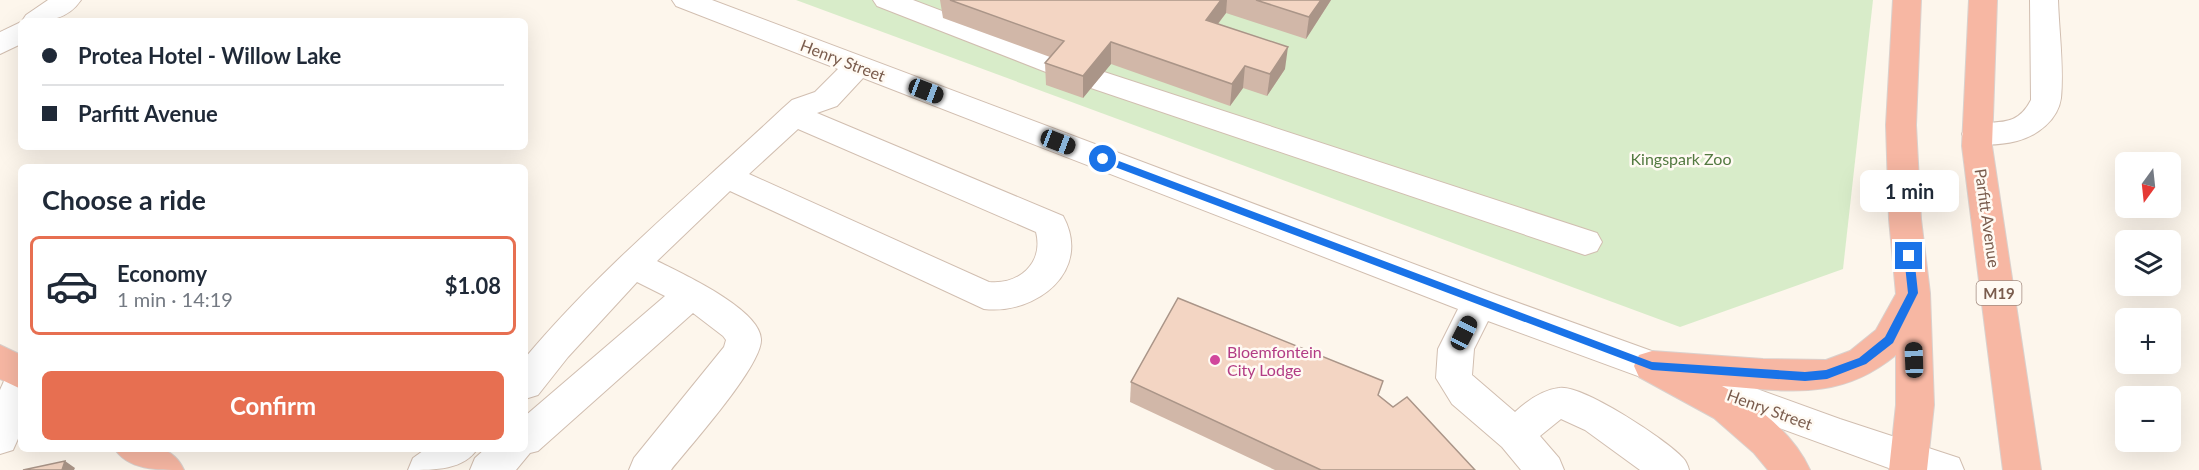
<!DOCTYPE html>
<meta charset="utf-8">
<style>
body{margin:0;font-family:Lato,sans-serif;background:#f2f2f3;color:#1f2937;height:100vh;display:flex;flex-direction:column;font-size:22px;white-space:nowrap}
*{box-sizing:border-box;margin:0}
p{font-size:20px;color:#747a83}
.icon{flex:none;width:33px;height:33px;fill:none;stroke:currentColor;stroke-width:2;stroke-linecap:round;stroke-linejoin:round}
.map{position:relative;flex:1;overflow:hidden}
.panel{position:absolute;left:18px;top:164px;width:510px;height:288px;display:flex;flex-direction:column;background:#fff;border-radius:9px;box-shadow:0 6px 24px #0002}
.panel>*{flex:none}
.hud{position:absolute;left:18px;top:18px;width:510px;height:132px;border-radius:9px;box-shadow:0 6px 24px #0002;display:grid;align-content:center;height:132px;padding:0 24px;background:#fff}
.needle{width:39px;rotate:195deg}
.fabs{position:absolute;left:2115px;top:152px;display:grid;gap:12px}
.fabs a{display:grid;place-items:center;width:66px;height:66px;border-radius:9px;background:#fff;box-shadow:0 6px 24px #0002;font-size:30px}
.end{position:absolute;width:27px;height:27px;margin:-14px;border:8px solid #1a73e8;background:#fff;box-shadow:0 0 0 3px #fff}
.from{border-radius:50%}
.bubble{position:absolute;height:42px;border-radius:9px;background:#fff;box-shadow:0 6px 24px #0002;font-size:20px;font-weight:700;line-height:42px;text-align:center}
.car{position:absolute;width:18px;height:36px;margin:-18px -9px;border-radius:8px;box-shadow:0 0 4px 2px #0007;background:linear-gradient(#222 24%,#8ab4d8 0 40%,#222 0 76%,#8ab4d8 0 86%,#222 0)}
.hud b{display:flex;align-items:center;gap:21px;height:57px;font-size:22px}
.hud b+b{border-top:2px solid #e0e1e3}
.hud i{width:15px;height:15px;background:#1f2937}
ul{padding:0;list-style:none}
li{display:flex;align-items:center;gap:18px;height:99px;margin:0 12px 9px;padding:0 12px;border:3px solid transparent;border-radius:9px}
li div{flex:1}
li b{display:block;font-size:22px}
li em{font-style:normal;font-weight:700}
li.active{border-color:#e76f51}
li>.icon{width:54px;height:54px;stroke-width:1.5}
h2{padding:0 24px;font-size:27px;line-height:72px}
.button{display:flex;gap:12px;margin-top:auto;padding:12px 24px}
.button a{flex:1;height:69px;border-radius:9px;background:#e76f51;color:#fff;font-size:24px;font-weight:700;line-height:69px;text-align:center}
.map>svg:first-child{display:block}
.green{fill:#d8ecc9}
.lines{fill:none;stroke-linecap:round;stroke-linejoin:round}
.minor-casing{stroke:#d1beb0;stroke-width:2}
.highway-casing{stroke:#dad1cd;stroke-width:2}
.minor{fill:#fff;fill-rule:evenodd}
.highway{fill:#f7b7a3;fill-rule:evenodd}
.wall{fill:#d1b7a8}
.shaded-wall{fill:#aa9588}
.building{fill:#f3d5c3;stroke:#aa9588;stroke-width:1.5}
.route{fill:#1a73e8}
.hotel-dot{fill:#d1479c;stroke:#fffaf3;stroke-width:2}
.labels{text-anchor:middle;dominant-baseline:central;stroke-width:5;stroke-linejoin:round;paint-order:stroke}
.shield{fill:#fffaf3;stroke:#a28b7f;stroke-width:1.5}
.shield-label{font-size:15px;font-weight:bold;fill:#7a5c4d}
.street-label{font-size:16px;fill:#7a5c4d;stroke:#fffaf3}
.park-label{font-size:16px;fill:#537a41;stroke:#fffaf3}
.hotel-label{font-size:16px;fill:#b23c85;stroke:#fffaf3;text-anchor:start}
</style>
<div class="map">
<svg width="2199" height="470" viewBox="0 0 2199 470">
<rect width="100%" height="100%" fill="#fdf6ec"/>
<path class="green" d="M796,0H1873L1843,269L1680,327Z"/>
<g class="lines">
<defs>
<g id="minor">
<path d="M48,0H81C66,22 45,21 22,21L26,15Z"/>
<path d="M672,0H712L1491,293L1840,419L1959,458L1964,470H1894L1488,321L1474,349L1472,375L1515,412C1527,401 1542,390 1559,388C1582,384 1667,440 1683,458C1686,461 1688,466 1689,470H1640L1585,430L1561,419L1540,436L1559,458L1564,470H1521L1502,447L1452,404L1436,378L1438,349L1458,309L863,78L837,106L817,113L1063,216C1093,271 1036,315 984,309L730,191L657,261C681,273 760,309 761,339C763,365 690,446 671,470H629L634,458L724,347L726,340L723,336L693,313L538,451L530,453L516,470H470L475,458L486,448H525V416L665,296L637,282L568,357L538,395L525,399V358C603,265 696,190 783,108L792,100L815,92L838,69L676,6ZM798,129L1036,232C1044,264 1018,285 989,282L749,174Z"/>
<path d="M873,0H913L1071,60L1075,67L1071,74L1061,77L1051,74L877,6Z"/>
<path d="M2030,0H2058C2059,32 2064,67 2061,98C2058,120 2037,136 2017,141C2001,145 1982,146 1966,142L1962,134L1966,126C1994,118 2015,131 2031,100Z"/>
<path d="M21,22V44L0,54V32Z"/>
<path d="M1098,70L1597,233L1602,242L1597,251L1585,255L1088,87L1083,80L1088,73Z"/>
<path d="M21,368V432L13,450L0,454V390L8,372Z"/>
<path d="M427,448H478C464,470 436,470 408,470L413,458Z"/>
</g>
<g id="highway">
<path d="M1893,0H1921L1916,125L1921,219L1930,293L1934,405L1927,470H1889L1896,405V355C1840,401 1790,391 1722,386C1756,404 1794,434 1810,470H1768L1754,453L1714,418L1639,377L1634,366L1639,355L1652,351L1763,359L1826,360L1850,351L1876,330L1896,294L1889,219L1886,125Z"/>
<path d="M1969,0H1997L1992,146L2041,470H2003L1962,146Z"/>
<path d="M0,345L21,355V389L0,379Z"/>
<path d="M114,448C143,448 170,440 184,470C156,470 128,470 114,448Z"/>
</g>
</defs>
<use href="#minor" class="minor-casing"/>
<use href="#highway" class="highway-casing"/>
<use href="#minor" class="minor"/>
<use href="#highway" class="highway"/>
</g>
<g class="wall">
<path d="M940,0H1331L1306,39L1226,13L1218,24L1285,69L1267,96L1243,88L1230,106L1111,64L1083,98L1046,85L1045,63L1050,57L943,18Z"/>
<path d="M1131,382L1378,395L1475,470H1275L1130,402Z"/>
</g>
<g class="shaded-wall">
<path d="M1221,0H1227L1226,13L1204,42L1206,20Z"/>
<path d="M1321,0H1331L1306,39L1309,17Z"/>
<path d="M1111,42V64L1083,98V76Z"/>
<path d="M1288,47L1285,69L1267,96L1270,74Z"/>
<path d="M1245,66L1243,88L1230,106L1232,84Z"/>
<path d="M65,461L75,468L74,470H62Z"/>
</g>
<g class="building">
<path d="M950,0H1221L1206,20L1288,47L1270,74L1245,66L1232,84L1111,42L1083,76L1045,63L1064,41Z"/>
<path d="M1256,0H1321L1309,17Z"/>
<path d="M1178,298L1383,381L1378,395L1393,407L1407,397L1475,470H1321L1131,382Z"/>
<path d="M65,461L62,470H23Z"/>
</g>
<path class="route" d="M1103,155L1652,362L1805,372L1826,370L1859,358L1885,337L1908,293L1904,256L1909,252L1914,256L1918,293L1893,343L1866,364L1827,379L1805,381L1652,370L1099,161L1098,159Z"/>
<circle class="hotel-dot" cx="1215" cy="360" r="6"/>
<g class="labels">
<rect class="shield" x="1976.5" y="281" width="45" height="24" rx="4.5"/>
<g class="shield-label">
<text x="1999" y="293">M19</text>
</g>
<g class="street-label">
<text transform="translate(843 60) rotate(21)">Henry Street</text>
<text transform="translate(1988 218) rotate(82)">Parfitt Avenue</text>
<text transform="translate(1770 409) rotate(20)">Henry Street</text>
</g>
<g class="park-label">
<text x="1681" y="158">Kingspark Zoo</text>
</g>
<g class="hotel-label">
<text x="1227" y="351">Bloemfontein<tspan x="1227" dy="18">City Lodge</tspan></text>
</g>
</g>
</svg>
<div class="fabs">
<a><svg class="needle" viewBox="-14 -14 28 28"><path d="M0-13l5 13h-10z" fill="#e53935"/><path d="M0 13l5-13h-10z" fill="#747a83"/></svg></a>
<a><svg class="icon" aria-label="layers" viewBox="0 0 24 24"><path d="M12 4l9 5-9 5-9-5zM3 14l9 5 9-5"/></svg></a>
<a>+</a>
<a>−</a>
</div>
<i class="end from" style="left:1103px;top:159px"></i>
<i class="end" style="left:1909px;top:256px"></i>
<div class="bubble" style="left:1860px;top:170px;width:99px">1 min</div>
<i class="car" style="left:926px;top:91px;rotate:111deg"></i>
<i class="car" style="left:1058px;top:142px;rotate:111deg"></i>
<i class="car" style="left:1464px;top:333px;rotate:27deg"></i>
<i class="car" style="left:1914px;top:360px;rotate:358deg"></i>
<div class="hud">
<b><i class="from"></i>Protea Hotel - Willow Lake</b>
<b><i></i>Parfitt Avenue</b>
</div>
<section class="panel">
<h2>Choose a ride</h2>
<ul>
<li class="active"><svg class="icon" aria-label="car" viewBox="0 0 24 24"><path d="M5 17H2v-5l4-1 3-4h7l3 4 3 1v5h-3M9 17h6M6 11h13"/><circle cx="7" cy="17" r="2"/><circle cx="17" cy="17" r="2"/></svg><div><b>Economy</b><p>1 min · 14:19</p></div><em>$1.08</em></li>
</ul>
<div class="button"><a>Confirm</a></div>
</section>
</div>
